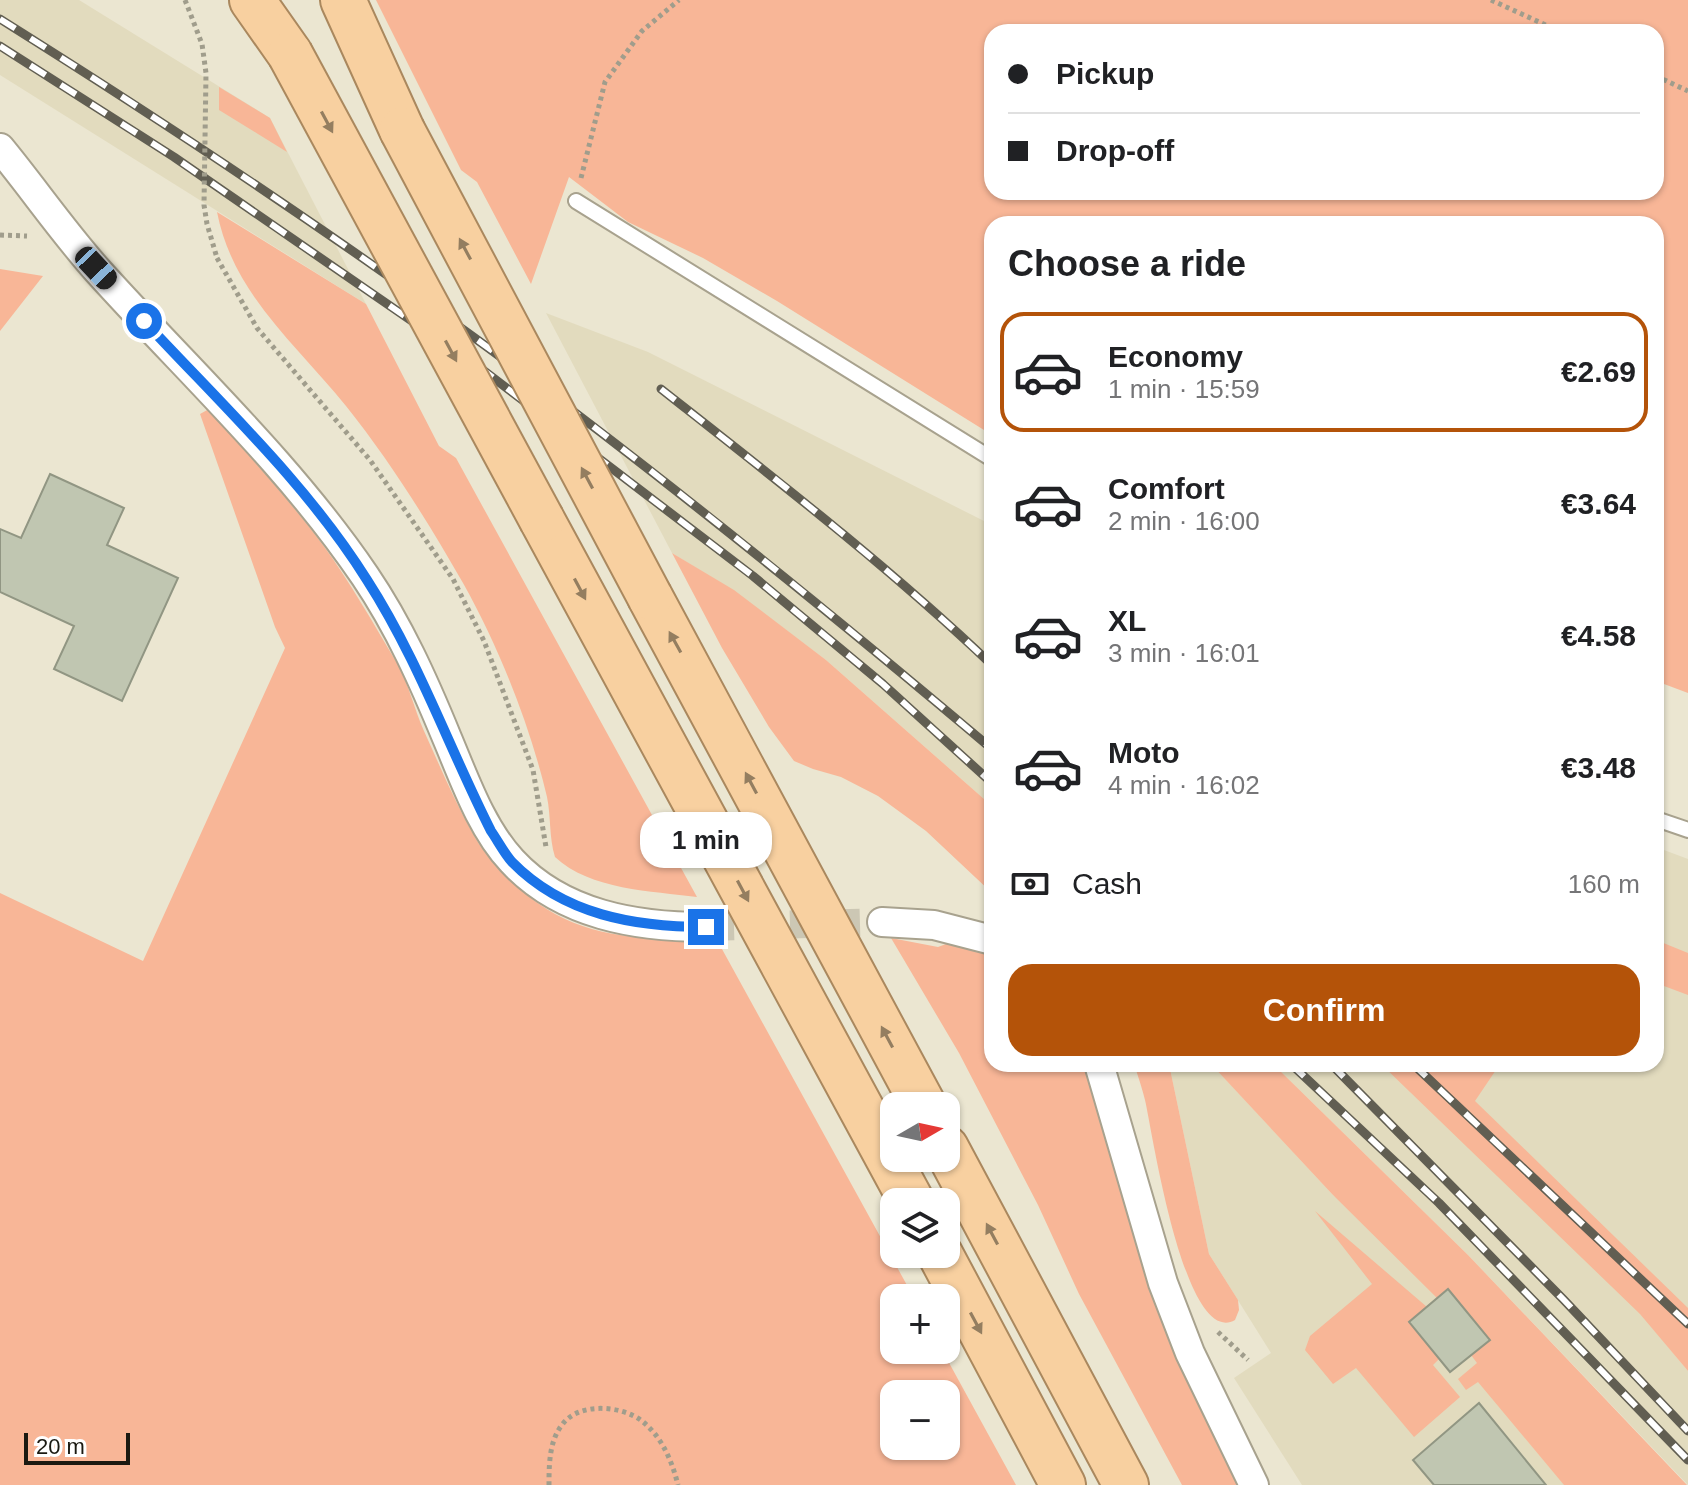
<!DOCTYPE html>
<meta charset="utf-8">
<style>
body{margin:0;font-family:Helvetica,sans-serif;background:#f2f2f2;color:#202124;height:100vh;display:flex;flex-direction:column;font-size:30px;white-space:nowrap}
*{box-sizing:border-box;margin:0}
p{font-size:26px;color:#757577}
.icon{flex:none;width:44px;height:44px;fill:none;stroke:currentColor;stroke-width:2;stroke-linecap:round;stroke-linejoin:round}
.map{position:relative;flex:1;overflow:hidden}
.sheet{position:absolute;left:984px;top:216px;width:680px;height:856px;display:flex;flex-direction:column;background:#fff;border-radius:24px;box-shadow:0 2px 6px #0004}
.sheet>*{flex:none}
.top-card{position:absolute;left:984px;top:24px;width:680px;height:176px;border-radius:24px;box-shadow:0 2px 6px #0004;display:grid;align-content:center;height:176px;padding:0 24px;background:#fff}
.needle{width:52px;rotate:81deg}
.tools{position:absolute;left:880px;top:1092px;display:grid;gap:16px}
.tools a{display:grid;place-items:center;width:80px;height:80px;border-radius:16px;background:#fff;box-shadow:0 2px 6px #0004;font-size:40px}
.scale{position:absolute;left:24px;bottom:20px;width:106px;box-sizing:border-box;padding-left:8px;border:4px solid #1a1911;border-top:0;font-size:22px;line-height:28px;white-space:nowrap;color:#1a1911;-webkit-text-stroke:6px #fff;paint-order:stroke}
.end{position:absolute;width:36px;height:36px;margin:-18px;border:10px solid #1a73e8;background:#fff;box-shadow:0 0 0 4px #fff}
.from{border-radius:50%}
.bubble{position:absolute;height:56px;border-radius:24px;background:#fff;box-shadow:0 2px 6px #0004;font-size:26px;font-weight:700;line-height:56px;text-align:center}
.car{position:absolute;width:24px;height:48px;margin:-24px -12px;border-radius:10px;box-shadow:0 0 6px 2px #0007;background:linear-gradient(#222 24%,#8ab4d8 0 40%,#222 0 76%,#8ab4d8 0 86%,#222 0)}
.top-card b{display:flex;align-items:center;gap:28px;height:76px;font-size:30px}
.top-card b+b{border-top:2px solid #e0e0e0}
.top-card i{width:20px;height:20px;background:#202124}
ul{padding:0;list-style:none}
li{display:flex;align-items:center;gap:24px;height:120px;margin:0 16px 12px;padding:0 8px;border:4px solid transparent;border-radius:24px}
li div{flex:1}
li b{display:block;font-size:30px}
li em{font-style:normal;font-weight:700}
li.active{border-color:#b45309}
li>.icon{width:72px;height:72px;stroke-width:1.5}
h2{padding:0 24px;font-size:36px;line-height:96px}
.pay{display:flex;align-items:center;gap:20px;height:88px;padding:0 24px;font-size:30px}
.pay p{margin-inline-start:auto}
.action{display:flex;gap:16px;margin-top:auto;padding:16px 24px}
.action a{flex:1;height:92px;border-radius:24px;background:#b45309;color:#fff;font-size:32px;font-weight:700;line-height:92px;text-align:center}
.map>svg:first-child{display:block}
.built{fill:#e2dbbe}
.green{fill:#f8b697;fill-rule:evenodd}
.building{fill:#c0c6b1;stroke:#919683;stroke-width:2}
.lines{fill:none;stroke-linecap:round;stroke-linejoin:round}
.minor-tunnel{stroke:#ccc7b4;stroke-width:28;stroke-dasharray:28 14;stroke-linecap:butt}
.service-casing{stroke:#a8a28e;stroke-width:18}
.minor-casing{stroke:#a8a28e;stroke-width:32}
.trunk-casing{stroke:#aa885e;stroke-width:48}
.path{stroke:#a09d8c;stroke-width:5;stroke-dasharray:4 4;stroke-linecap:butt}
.service{stroke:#fff;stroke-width:14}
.minor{stroke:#fff;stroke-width:28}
.trunk{stroke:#f8d0a0;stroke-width:44}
.rail-casing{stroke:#615e52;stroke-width:9}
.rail{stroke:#fff;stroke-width:6;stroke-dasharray:18;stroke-linecap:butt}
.trunk-bridge-casing{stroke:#aa885e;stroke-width:48;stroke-linecap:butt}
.path-bridge{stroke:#a09d8c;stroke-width:5;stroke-dasharray:4 4;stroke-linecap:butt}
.trunk-bridge{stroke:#f8d0a0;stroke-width:44}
.oneway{fill:#947e60}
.route{stroke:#1a73e8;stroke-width:10}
</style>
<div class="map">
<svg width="1688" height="1485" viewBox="0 0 1688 1485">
<rect width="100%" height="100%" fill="#ebe6d1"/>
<g class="built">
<path d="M0,0H79L270,118L366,304L0,75Z"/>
<path d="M546,313L648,352L992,525V806L826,660L734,591L672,553Z"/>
<path d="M1656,847L1688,859V1363L1650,1325L1688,1371V1485L1468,1255L1273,1064H1656Z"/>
<path d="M1169,1064H1210L1216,1069L1332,1194L1448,1289L1619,1485H1302L1234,1378L1271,1353L1209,1254Z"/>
</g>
<g class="green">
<path d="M376,0H1688V693L1656,681V224H992V435L777,301L703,258L628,222L569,177L531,284L477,182L461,170ZM992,32H1656V192H992Z"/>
<path d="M219,87L270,118L287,152L219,110Z"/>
<path d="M217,212L366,304L439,446L456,458L697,897C652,891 590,890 555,857C549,838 551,816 547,797C530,725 499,647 463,583C428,522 390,461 346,406C296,344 233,294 217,212Z"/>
<path d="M0,269L43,276L0,331Z"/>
<path d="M209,409C247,454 288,498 323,545C350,582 373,623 397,663C409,684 414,709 424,731C439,764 453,798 471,830C481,850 496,866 512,882C571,938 633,942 710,935L717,940L914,1298H894V1350H942L1016,1485H0V893L143,961L285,648L275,627L200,414ZM894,1394H946V1446H894Z"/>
<path d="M672,553L734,590L826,660L992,806V893L926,831L878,796L841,777L813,769L794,761L769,727L722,648Z"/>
<path d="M891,938L938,947L946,944L967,945L992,954V1064H1085L1145,1276L1192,1392L1237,1485H1182L1079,1294L1038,1205L959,1053Z"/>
<path d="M1656,940L1688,953V995L1656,983Z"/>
<path d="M1134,1064H1169L1209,1254L1238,1300L1239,1310L1235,1320C1184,1349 1152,1129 1145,1100C1142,1088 1138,1076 1134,1064Z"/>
<path d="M1211,1064H1273L1468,1255L1687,1485H1564L1478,1382L1466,1390L1458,1379L1477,1363L1471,1355L1489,1340L1437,1298L1332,1194Z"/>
<path d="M1381,1064H1500L1475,1101L1688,1308V1371L1640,1314Z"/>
<path d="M1315,1211L1427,1307L1409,1322L1439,1359L1433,1365L1460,1397L1414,1437L1356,1368L1333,1384L1305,1350L1310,1336L1372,1284Z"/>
</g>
<g class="building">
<path d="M50,474L124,508L107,545L178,578L122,701L54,669L74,626L0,592V529L21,538Z"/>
<path d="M1448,1289L1490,1340L1450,1372L1409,1322Z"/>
<path d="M1479,1403L1546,1485H1434L1413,1460Z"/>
</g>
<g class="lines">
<path class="minor-tunnel" d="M706,927L882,922"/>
<defs>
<g id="service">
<path d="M576,201L992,459"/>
<path d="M1656,819L1688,830"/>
</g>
<g id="minor">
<path d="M0,148C33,188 63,232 98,271C188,371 289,464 365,576C399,626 424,682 447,738C464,778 481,828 512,861C562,915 636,927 706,927"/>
<path d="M882,922L934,925L992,940"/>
<path d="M1099,1064L1163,1283L1190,1353L1254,1485"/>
</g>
<g id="trunk">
<path d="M252,0L290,54"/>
<path d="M343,0L402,130"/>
<path d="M542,520L912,1202"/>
<path d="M650,597L924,1106"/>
<path d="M946,1148L1126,1485"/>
<path d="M940,1254L1063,1485"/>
</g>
</defs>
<use href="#service" class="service-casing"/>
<use href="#minor" class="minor-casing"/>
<use href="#trunk" class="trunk-casing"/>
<g class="path">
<path d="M1491,0L1561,32"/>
<path d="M1656,76L1688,91"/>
<path d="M581,178L605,82L642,31L679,0"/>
<path d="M0,235L27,236"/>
<path d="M217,258L257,328L370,460L453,579L484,641L533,770L546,847"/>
<path d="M1218,1332L1248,1360"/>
<path d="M549,1485C549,1466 549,1441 562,1425C578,1402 621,1405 642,1421C662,1437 672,1461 678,1485"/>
</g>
<use href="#service" class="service"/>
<use href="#minor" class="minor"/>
<use href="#trunk" class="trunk"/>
<defs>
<g id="rail">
<path d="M0,19C164,122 326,229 483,344C658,472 826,609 992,749"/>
<path d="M0,46L174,157L483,370L753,576L883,684L992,783"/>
<path d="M661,389C774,478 888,566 992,665"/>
<path d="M1291,1064L1439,1203L1688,1460"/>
<path d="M1331,1064L1563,1299L1688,1431"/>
<path d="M1413,1064L1688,1324"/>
</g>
</defs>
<use href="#rail" class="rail-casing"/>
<use href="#rail" class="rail"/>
<defs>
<g id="trunk-bridge">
<path d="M290,54L542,520"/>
<path d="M402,130L650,597"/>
</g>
</defs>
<use href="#trunk-bridge" class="trunk-bridge-casing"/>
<path class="path-bridge" d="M185,0L202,44L206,73L204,205L207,224L217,258"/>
<use href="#trunk-bridge" class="trunk-bridge"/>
</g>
<defs><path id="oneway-solid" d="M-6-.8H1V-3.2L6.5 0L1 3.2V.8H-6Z" transform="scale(2)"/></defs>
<g class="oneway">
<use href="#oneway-solid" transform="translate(327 122) rotate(62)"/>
<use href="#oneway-solid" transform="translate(465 249) rotate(-118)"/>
<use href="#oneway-solid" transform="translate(451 351) rotate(62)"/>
<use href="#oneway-solid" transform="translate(587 478) rotate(-118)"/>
<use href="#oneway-solid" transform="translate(580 589) rotate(62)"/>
<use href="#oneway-solid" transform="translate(675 642) rotate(-119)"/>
<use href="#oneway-solid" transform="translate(751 783) rotate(-118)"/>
<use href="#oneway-solid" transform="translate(743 891) rotate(62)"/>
<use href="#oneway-solid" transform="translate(887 1037) rotate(-118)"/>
<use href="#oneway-solid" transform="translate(992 1234) rotate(-118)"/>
<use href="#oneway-solid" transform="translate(976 1323) rotate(62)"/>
</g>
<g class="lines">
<path class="route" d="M144,321C221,404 307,484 367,580C418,659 449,748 491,831C498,841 504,853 512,862C564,915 635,927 706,927"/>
</g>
</svg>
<div class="tools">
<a><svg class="needle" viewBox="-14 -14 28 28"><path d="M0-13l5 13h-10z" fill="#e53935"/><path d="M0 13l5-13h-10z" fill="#757577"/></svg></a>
<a><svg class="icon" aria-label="layers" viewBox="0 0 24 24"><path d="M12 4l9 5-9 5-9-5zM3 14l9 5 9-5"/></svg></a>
<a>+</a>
<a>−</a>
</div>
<div class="scale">20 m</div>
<i class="end from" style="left:144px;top:321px"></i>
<i class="end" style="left:706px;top:927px"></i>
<div class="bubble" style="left:640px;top:812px;width:132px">1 min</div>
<i class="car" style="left:96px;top:268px;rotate:137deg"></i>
<div class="top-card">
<b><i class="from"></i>Pickup</b>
<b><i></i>Drop-off</b>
</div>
<section class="sheet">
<h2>Choose a ride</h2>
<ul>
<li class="active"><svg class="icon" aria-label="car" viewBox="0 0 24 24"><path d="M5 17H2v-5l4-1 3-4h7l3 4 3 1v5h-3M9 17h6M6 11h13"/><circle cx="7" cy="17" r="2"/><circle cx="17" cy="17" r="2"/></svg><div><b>Economy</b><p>1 min · 15:59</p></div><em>€2.69</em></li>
<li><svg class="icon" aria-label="car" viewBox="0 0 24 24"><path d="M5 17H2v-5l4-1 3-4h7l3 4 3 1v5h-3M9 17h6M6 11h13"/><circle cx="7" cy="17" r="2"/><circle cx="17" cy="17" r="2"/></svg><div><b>Comfort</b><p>2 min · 16:00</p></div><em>€3.64</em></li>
<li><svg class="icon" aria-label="car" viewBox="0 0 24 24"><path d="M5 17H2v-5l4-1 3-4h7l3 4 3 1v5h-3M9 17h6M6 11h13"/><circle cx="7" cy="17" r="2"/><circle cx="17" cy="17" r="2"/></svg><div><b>XL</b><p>3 min · 16:01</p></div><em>€4.58</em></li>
<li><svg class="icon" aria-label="car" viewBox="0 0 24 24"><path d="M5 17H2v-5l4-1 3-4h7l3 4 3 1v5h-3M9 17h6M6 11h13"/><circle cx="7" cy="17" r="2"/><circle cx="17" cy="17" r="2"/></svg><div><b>Moto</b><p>4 min · 16:02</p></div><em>€3.48</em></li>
</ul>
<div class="pay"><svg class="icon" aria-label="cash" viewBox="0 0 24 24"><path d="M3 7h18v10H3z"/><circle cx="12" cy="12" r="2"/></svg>Cash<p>160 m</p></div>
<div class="action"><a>Confirm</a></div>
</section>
</div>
